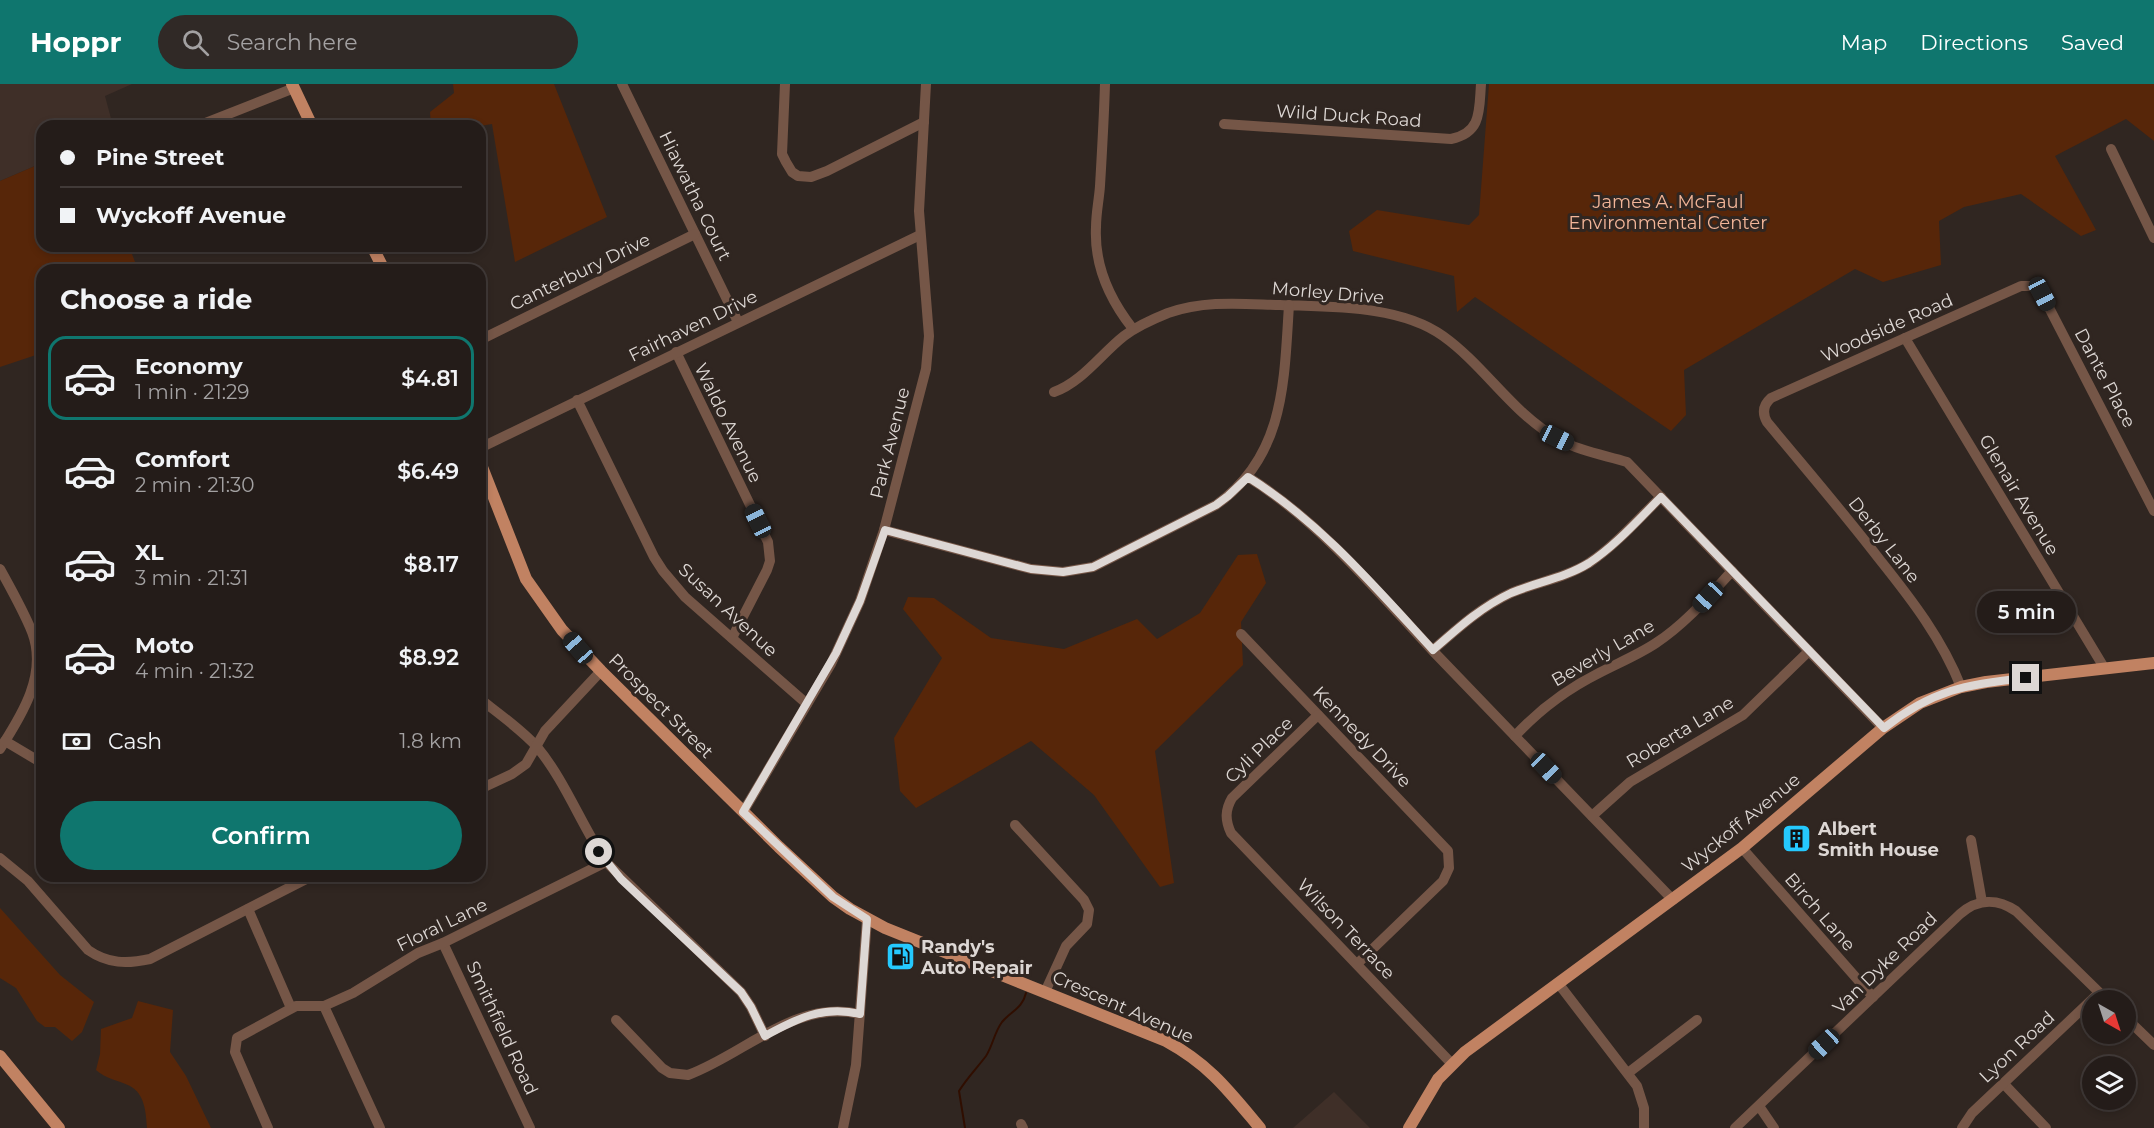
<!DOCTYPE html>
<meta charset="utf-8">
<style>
body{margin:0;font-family:Montserrat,sans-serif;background:#302926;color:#f1f3f6;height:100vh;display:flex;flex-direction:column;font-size:22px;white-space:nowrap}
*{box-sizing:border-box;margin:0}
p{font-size:20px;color:#a3a1a2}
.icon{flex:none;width:33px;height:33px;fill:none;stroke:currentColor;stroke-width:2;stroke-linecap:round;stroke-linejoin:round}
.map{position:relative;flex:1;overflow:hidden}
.sheet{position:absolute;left:36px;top:180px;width:450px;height:618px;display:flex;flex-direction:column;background:#241c19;border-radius:18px;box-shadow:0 3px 9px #0003,0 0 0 2px #413a38}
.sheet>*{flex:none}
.top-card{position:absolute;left:36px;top:36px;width:450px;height:132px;border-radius:18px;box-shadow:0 3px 9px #0003,0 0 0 2px #413a38;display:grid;align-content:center;height:132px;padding:0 24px;background:#241c19}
.needle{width:39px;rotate:141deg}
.buttons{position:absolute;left:2082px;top:906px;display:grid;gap:12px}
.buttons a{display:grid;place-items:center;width:54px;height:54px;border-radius:50%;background:#241c19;box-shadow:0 3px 9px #0003,0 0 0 2px #413a38;font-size:30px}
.end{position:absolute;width:27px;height:27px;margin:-14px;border:8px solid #ddd7d4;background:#111;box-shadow:0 0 0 3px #111}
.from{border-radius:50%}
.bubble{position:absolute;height:42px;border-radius:21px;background:#241c19;box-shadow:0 3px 9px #0003,0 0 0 2px #413a38;font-size:20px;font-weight:600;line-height:42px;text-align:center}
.car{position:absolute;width:18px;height:36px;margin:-18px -9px;border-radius:8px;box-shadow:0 0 4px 2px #0007;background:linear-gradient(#222 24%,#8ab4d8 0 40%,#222 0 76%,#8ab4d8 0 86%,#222 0)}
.top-card b{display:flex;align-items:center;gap:21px;height:57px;font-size:22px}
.top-card b+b{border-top:2px solid #413a38}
.top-card i{width:15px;height:15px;background:#f1f3f6}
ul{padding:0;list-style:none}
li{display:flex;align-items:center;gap:18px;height:84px;margin:0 12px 9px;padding:0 12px;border:3px solid transparent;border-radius:18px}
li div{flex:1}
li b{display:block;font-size:22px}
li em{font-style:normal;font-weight:600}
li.current{border-color:#0f766e}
li>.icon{width:54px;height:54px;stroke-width:1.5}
h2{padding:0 24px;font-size:27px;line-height:72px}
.pay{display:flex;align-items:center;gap:15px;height:66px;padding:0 24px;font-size:22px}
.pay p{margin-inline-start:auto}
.action{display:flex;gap:12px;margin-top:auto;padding:12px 24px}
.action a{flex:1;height:69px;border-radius:36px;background:#0f766e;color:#fff;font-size:24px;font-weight:600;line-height:69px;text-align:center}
header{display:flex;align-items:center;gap:36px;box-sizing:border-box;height:84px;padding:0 30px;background:#0f766e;color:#fff}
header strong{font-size:28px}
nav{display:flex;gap:33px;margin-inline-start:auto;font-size:21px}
.search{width:420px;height:54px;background:#302926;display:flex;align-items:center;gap:15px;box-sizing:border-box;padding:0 21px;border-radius:33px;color:#a3a1a2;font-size:22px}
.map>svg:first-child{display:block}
.built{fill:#3f2f28}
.green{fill:#572609}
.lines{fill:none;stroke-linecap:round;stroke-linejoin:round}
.stream{stroke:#300e00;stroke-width:2}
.minor{stroke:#755647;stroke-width:10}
.major{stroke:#c18262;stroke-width:12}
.route{stroke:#ddd7d4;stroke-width:8}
.labels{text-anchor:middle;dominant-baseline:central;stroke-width:6;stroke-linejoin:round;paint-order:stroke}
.street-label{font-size:18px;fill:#ddd7d4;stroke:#302621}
.park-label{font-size:18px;fill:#f2b598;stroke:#302621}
.poi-label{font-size:18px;font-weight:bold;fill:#ddd7d4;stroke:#302621;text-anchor:start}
</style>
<header>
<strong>Hoppr</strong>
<div class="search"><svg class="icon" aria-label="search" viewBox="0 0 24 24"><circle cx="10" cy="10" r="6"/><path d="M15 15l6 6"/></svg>Search here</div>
<nav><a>Map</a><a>Directions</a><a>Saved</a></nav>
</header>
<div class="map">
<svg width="2154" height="1044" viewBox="0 0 2154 1044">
<rect width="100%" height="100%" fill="#302621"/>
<g class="built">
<path d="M0,0H132L105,12L113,42H42V79L0,97Z"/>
<path d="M1334,1008L1370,1044H1293Z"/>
</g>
<g class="green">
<path d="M453,0H554L607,133L515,178L492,40L480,42H431L430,28L454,9Z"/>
<path d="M1489,0H2154V57L2126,35L2055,72L2096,146L2081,152L2021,110L1964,123L1939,137L1941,181L1883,198L1855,185L1684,286L1686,331L1671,347L1475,213L1457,228L1454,192L1353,167L1349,147L1377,126L1469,141L1479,131Z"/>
<path d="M42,79V162H129L138,186H42V269L0,283V97Z"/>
<path d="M1257,470L1266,499L1241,538L1243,581L1155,667L1174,799L1160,803L1094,711L1031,657L916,724L900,707L894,654L942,574L903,525L908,513L934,514L991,554L1064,565L1137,535L1157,555L1200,529L1238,471Z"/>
<path d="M0,824L60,891L94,918L82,948L72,957L55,943H45L37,937L16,904L0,894Z"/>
<path d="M138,917L173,926L170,968L186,992L211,1044H147C146,1029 145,1010 130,1002C118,996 106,995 96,986L100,970L101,945L132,934Z"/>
</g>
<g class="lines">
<path class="stream" d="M965,1044L959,1007C967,994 977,984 986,972C993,961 994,949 1002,938C1012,926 1022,925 1026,909"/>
<g class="minor">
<path d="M622,0L738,238"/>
<path d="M785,0L782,70L786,78L792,88L798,92L811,93L827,87L924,38"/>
<path d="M1105,0C1104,34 1102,68 1100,102C1099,116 1096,129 1096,143C1094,182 1110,216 1133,245"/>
<path d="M1224,40L1451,55C1482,49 1479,26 1481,0"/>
<path d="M198,42L294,4"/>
<path d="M2111,65L2154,154"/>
<path d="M1905,254L2105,585"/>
<path d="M480,256L695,150"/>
<path d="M676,268L768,458L770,477L767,486L732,554"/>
<path d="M1054,308C1082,298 1101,270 1124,252C1137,242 1153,235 1168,229C1206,216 1242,220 1280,221C1331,223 1400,221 1443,252C1485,282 1512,329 1558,355C1579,367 1604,371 1627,378L1883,644"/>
<path d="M577,316L654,473L663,487L685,513L807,620"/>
<path d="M480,364L920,151"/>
<path d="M1248,393C1320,438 1375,505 1433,567C1512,650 1593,733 1673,816"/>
<path d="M884,446L1031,485L1063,488L1093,483L1216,421C1285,372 1284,298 1289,221"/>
<path d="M0,485C11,505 23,526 32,548C48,590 22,631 0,665"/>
<path d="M1241,550L1448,767L1449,784L1443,797L1357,880"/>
<path d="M1433,566C1457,545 1481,523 1511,509C1537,498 1565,494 1589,479C1616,461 1638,435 1661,413"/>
<path d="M1961,603C1942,555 1912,516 1880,476C1844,429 1805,384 1767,338C1762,329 1763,321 1771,314L2021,202H2033L2042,210L2154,427"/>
<path d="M480,615C498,629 522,646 537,663C564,695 582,742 606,778L741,908L751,923L765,952"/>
<path d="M1318,631L1232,714C1225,726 1225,736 1231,749L1452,980"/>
<path d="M1515,652C1539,626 1567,605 1599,589C1618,579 1638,571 1656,559C1685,540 1708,513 1732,487"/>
<path d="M5,657L42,679"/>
<path d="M480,705L512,690L526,680L545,647L601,587"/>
<path d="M743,728L831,580L860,517L884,446L926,285L929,252L919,127L926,0"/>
<path d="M1592,732L1630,698L1743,631L1809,567"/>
<path d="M1015,741L1084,816L1089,826L1087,840L1066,862L1045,908"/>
<path d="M1971,756L1982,818"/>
<path d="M1742,764L1873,913"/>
<path d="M0,774L28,797L88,866C108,880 127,880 150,875L312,792"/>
<path d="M248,825L291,924"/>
<path d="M443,859L530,1044"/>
<path d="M1558,899L1637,1002L1644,1024V1044"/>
<path d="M324,922L380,1044"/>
<path d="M2126,934L2154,961"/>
<path d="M616,936L662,984L670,989L688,991C745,970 795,915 860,930"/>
<path d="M1628,989L1697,936"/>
<path d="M2003,999L2046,1044"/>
<path d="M1759,1022L1774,1044"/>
<path d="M1021,1040L1023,1044"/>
<path d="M268,1044L235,968L237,954L296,922H324L353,909L418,869L443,859L606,778"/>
<path d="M843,1044L856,981L867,835"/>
<path d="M1735,1044L1960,830C1977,815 1997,814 2016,827L2107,916"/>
<path d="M1962,1044L1972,1029L2099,909"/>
</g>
<g class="major">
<path d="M292,0L312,42"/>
<path d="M372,162L384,186"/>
<path d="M480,378L526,495L562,546L601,587L779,763L833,813L850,825L885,844L1166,957C1210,981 1229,1007 1260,1044"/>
<path d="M0,972L59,1044"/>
<path d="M1409,1044L1438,995L1465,968L1742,764L1883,644L1920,619L1961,603L1986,598L2154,579"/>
</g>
</g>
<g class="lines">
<path class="route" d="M599,768L621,795L741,908L751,923L765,952C796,935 823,921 860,930L867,835L833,813L743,728L836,569L860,517L885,446L1031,485L1063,488L1093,483L1216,421L1228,412L1248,393C1320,438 1376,504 1433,566C1457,545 1481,523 1511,509C1537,498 1565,494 1589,479C1616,461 1638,436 1661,413L1884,644C1932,606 1967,600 2026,594"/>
</g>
<defs>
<symbol id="building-square" viewBox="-11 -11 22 22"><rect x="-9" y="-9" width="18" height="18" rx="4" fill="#25c9fe" stroke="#302621"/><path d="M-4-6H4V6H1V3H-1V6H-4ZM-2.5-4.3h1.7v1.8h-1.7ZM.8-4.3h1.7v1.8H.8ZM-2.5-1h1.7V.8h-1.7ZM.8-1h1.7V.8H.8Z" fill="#111"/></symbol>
<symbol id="fuel-square" viewBox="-11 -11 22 22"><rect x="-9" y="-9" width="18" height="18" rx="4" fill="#25c9fe" stroke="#302621"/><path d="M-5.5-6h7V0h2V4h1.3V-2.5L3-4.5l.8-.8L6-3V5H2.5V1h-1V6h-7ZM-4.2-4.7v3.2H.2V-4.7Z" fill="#111"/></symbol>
</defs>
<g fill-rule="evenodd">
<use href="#building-square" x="1780" y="738" width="33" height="33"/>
<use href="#fuel-square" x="884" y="856" width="33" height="33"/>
</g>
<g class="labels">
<g class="street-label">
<text transform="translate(1349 32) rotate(4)">Wild Duck Road</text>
<text transform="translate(695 112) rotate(64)">Hiawatha Court</text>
<text transform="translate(580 188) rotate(-26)">Canterbury Drive</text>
<text transform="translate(1328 209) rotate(5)">Morley Drive</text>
<text transform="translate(693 242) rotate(-26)">Fairhaven Drive</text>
<text transform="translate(1887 244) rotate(-24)">Woodside Road</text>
<text transform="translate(2105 294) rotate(62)">Dante Place</text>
<text transform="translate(728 339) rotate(64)">Waldo Avenue</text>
<text transform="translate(890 359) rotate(-76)">Park Avenue</text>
<text transform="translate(2019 411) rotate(59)">Glenair Avenue</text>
<text transform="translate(1884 456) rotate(52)">Derby Lane</text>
<text transform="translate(728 526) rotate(43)">Susan Avenue</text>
<text transform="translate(1603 569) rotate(-30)">Beverly Lane</text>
<text transform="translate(661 622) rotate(45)">Prospect Street</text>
<text transform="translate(1680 648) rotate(-31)">Roberta Lane</text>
<text transform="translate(1362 653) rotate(46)">Kennedy Drive</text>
<text transform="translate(1259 666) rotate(-44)">Cyli Place</text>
<text transform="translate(1741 739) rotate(-39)">Wyckoff Avenue</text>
<text transform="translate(1820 828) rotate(49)">Birch Lane</text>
<text transform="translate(442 841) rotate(-26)">Floral Lane</text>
<text transform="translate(1346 845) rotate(46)">Wilson Terrace</text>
<text transform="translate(1885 879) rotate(-44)">Van Dyke Road</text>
<text transform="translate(1123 923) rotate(24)">Crescent Avenue</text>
<text transform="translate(502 944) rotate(65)">Smithfield Road</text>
<text transform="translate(2017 963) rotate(-43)">Lyon Road</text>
</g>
<g class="park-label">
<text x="1668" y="118">James A. McFaul<tspan x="1668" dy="21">Environmental Center</tspan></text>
</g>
<g class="poi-label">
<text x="1818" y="745">Albert<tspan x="1818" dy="21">Smith House</tspan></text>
<text x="921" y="863">Randy's<tspan x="921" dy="21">Auto Repair</tspan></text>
</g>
</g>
</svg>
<div class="buttons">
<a><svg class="needle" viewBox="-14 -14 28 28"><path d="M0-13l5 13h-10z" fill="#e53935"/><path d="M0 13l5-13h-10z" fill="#a3a1a2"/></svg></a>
<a><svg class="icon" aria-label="layers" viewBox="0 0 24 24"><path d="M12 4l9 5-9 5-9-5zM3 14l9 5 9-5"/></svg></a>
</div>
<i class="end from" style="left:599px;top:768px"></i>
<i class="end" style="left:2026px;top:594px"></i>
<div class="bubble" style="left:1977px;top:507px;width:99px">5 min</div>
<i class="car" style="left:2042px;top:210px;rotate:152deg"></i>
<i class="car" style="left:1557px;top:354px;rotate:116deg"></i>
<i class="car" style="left:758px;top:437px;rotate:334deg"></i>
<i class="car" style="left:1708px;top:513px;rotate:223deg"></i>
<i class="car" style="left:578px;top:564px;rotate:319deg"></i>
<i class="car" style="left:1546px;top:684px;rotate:136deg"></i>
<i class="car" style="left:1824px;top:960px;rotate:227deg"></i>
<div class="top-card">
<b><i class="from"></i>Pine Street</b>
<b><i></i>Wyckoff Avenue</b>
</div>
<section class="sheet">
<h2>Choose a ride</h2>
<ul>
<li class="current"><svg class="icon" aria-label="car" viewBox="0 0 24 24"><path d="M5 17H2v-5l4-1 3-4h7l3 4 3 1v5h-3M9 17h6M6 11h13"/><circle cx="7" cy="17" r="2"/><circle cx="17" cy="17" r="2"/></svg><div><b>Economy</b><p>1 min · 21:29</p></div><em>$4.81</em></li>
<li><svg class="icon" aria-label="car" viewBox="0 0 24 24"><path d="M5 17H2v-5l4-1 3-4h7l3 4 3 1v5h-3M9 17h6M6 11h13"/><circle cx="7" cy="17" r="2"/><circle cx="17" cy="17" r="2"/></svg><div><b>Comfort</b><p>2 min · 21:30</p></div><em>$6.49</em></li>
<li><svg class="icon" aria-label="car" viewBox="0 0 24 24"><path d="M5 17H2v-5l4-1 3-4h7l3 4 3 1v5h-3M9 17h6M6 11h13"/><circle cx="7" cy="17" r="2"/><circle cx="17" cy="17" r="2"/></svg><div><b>XL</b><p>3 min · 21:31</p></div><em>$8.17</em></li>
<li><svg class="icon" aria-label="car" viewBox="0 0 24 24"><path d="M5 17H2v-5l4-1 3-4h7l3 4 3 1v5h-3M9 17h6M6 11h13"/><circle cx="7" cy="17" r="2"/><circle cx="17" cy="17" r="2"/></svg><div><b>Moto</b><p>4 min · 21:32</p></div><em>$8.92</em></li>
</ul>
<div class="pay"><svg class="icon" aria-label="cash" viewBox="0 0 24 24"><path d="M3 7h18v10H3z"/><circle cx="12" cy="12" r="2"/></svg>Cash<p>1.8 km</p></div>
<div class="action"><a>Confirm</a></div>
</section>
</div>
